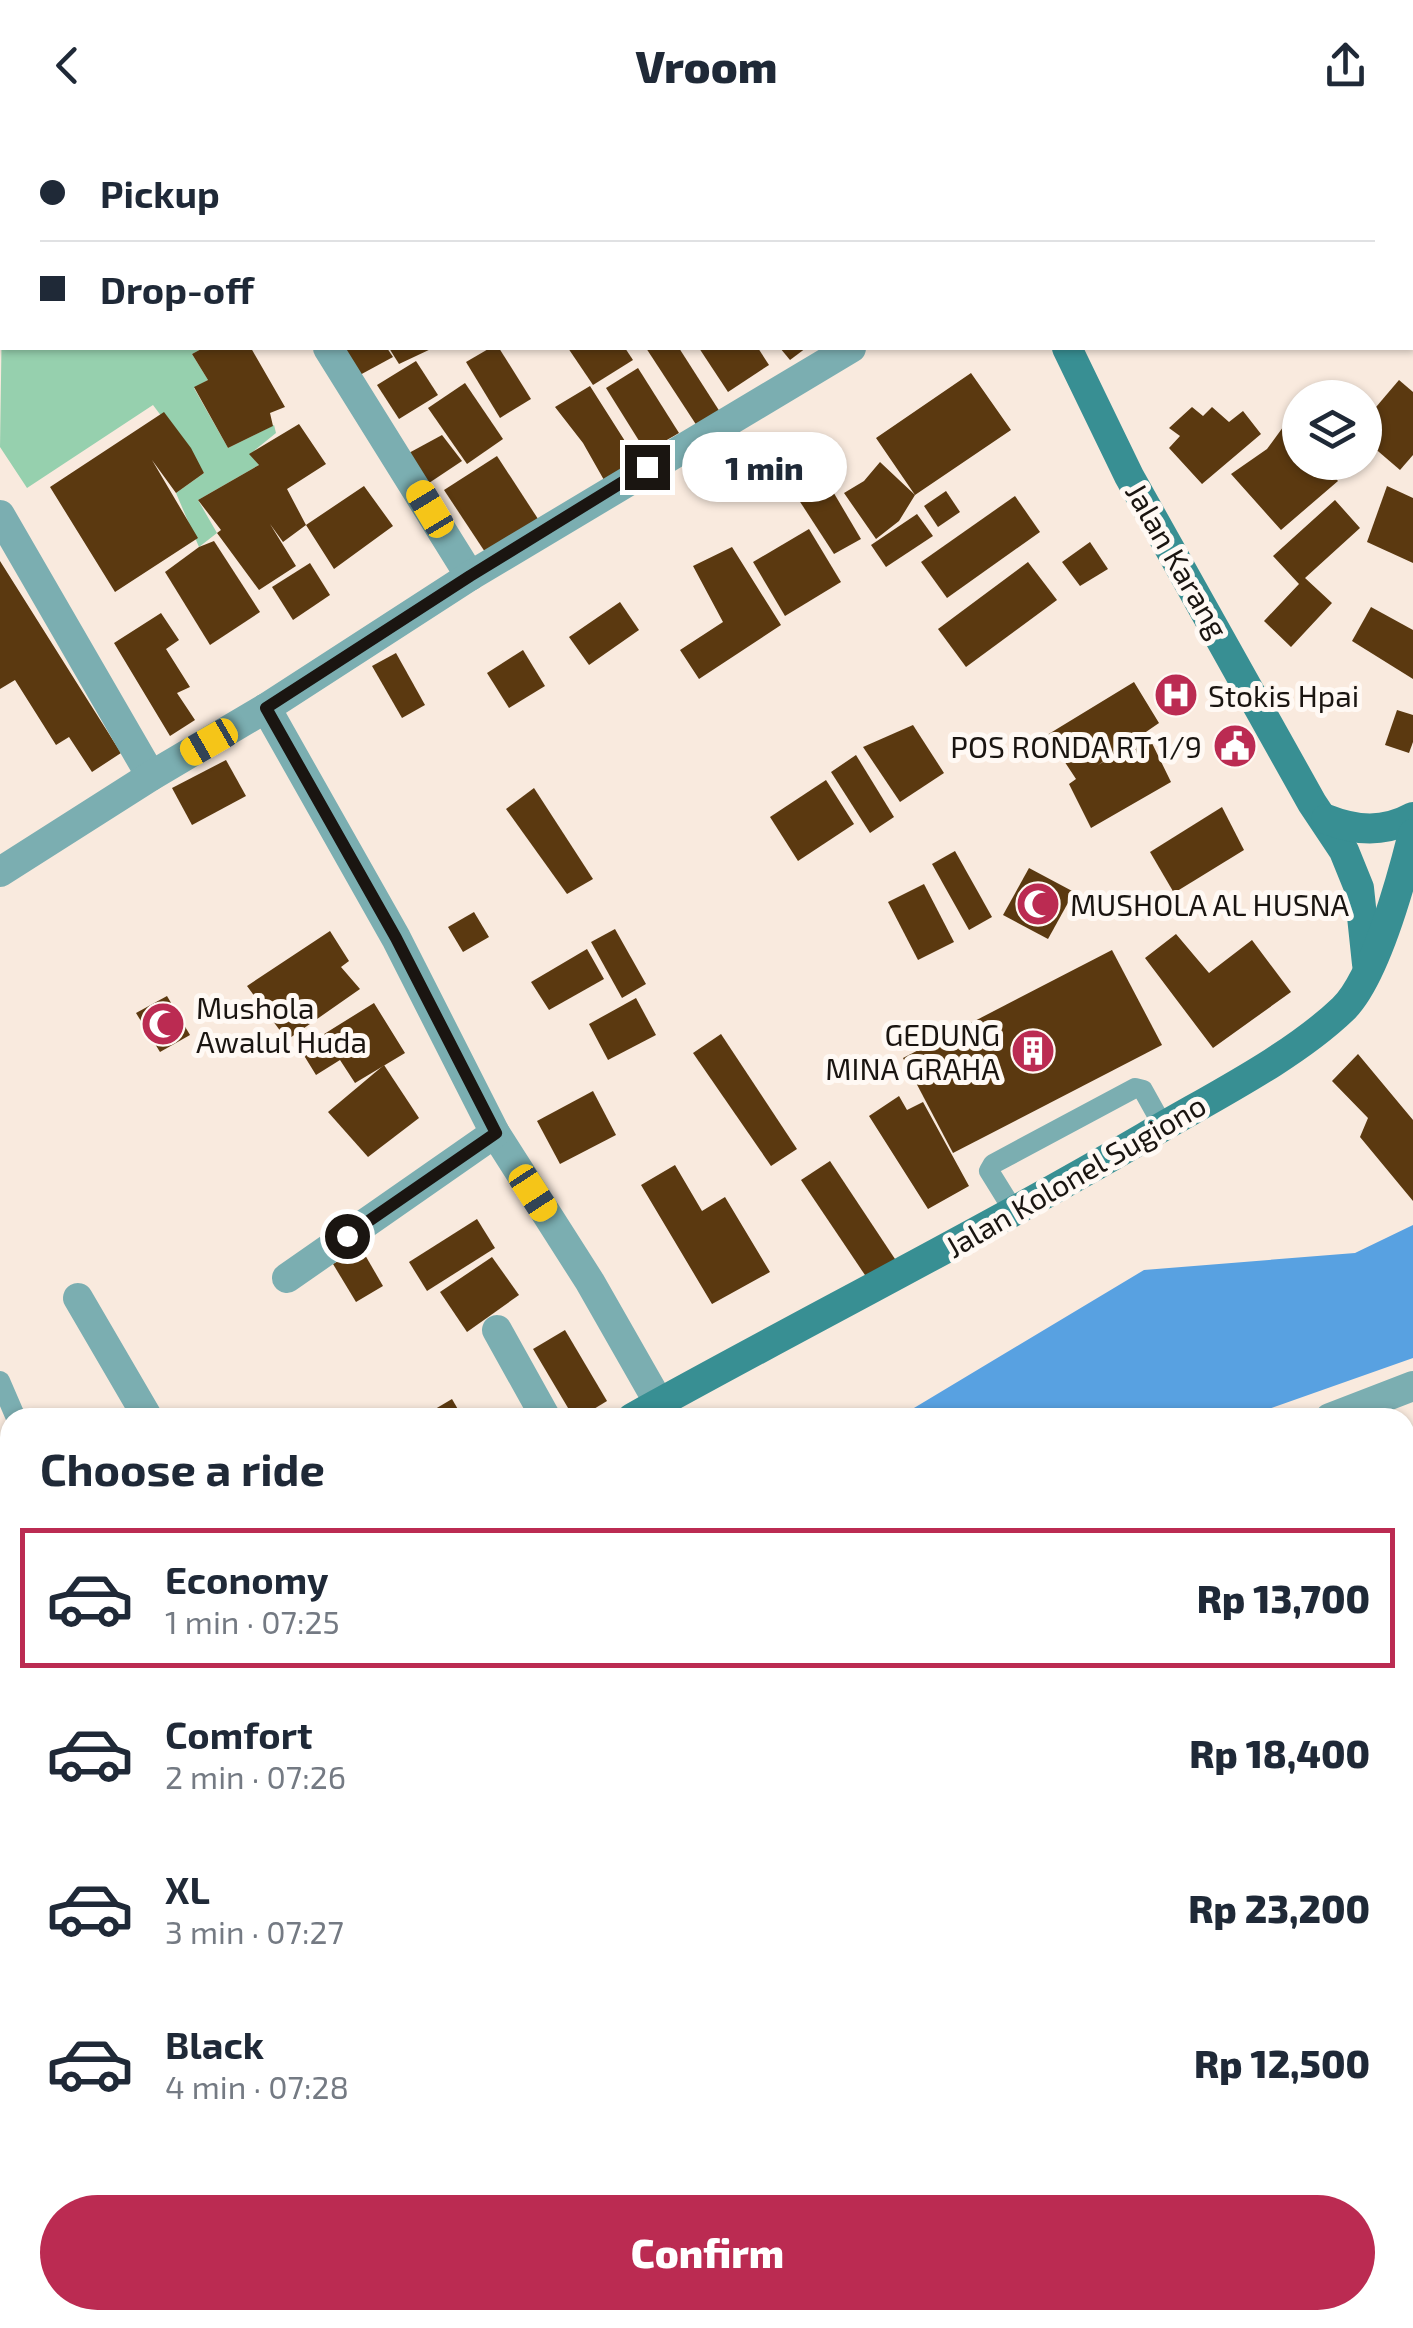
<!DOCTYPE html>
<meta charset="utf-8">
<style>
body{margin:0;font-family:"Exo 2",sans-serif;background:#f6f6f7;color:#1f2937;height:100vh;display:flex;flex-direction:column;font-size:38px;white-space:nowrap}
*{box-sizing:border-box;margin:0}
p{font-size:32px;color:#747a83}
.icon{flex:none;width:55px;height:55px;fill:none;stroke:currentColor;stroke-width:2;stroke-linecap:round;stroke-linejoin:round}
.map{position:relative;flex:1;overflow:hidden}
.side{position:absolute;left:0px;top:1278px;width:1415px;height:922px;display:flex;flex-direction:column;background:#fff;border-radius:30px 30px 0 0;box-shadow:0 2px 8px #0004}
.side>*{flex:none}
.banner{position:absolute;left:0px;top:0px;width:1415px;height:220px;box-shadow:0 2px 8px #0004;display:grid;align-content:center;height:220px;padding:0 40px;background:#fff}
.tools{position:absolute;left:1282px;top:250px;display:grid;gap:20px}
.tools a{display:grid;place-items:center;width:100px;height:100px;border-radius:50%;background:#fff;box-shadow:0 2px 8px #0004;font-size:50px}
.end{position:absolute;width:45px;height:45px;margin:-22px;border:12px solid #1a1511;background:#fff;box-shadow:0 0 0 5px #fff}
.from{border-radius:50%}
.bubble{position:absolute;height:70px;border-radius:35px;background:#fff;box-shadow:0 2px 8px #0004;font-size:32px;font-weight:800;line-height:70px;text-align:center}
.car{position:absolute;width:30px;height:60px;margin:-30px -15px;border-radius:12px;box-shadow:0 0 8px 2px #0007;background:linear-gradient(#f5c518 24%,#345 0 40%,#f5c518 0 76%,#345 0 86%,#f5c518 0)}
.banner b{display:flex;align-items:center;gap:35px;height:95px;font-size:38px}
.banner b+b{border-top:2px solid #e0e1e3}
.banner i{width:25px;height:25px;background:#1f2937}
ul{padding:0;list-style:none}
li{display:flex;align-items:center;gap:30px;height:140px;margin:0 20px 15px;padding:0 20px;border:5px solid transparent;border-radius:0px}
li div{flex:1}
li b{display:block;font-size:38px}
li em{font-style:normal;font-weight:800}
li.selected{border-color:#bb2b52}
li>.icon{width:90px;height:90px;stroke-width:1.5}
h2{padding:0 40px;font-size:45px;line-height:120px}
.action{display:flex;gap:20px;margin-top:auto;padding:20px 40px}
.action a{flex:1;height:115px;border-radius:60px;background:#bb2b52;color:#fff;font-size:40px;font-weight:800;line-height:115px;text-align:center}
header{display:flex;justify-content:space-between;align-items:center;height:130px;padding:0 40px;background:#fff;font-size:45px;font-weight:800}
.map>svg:first-child{display:block}
.green{fill:#96d0ae}
.water{fill:#58a1e1}
.lines{fill:none;stroke-linecap:round;stroke-linejoin:round}
.canal{stroke:#58a1e1;stroke-width:40}
.building{fill:#5b3910}
.lane{stroke:#7baeb1;stroke-width:20}
.street{stroke:#7baeb1;stroke-width:30}
.secondary{stroke:#388f93;stroke-width:30}
.route{stroke:#1a1511;stroke-width:12}
.labels{text-anchor:middle;dominant-baseline:central;stroke-width:10;stroke-linejoin:round;paint-order:stroke}
.street-label{font-size:30px;fill:#1a1511;stroke:#fff9f4}
.poi-label{font-size:30px;fill:#1a1511;stroke:#fff9f4;text-anchor:start}
</style>
<header><svg class="icon" aria-label="back" viewBox="0 0 24 24"><path d="M15 5l-7 7 7 7"/></svg>Vroom<svg class="icon" aria-label="share" viewBox="0 0 24 24"><path d="M12 15V3M7 8l5-5 5 5M5 13v7h14v-7"/></svg></header>
<div class="map">
<svg width="1413" height="2198" viewBox="0 0 1413 2198">
<rect width="100%" height="100%" fill="#f9eade"/>
<path class="green" d="M2,182V218H203L192,224L208,250L194,258L228,318L274,295L276,303L250,324L259,335L198,370L217,403L199,417L176,363L204,343L153,275L27,358L0,317Z"/>
<g class="water">
<path d="M1413,1095V1228L1246,1287H899L1144,1140L1355,1123Z"/>
<path d="M10,1884V2088L0,2093V1889Z"/>
</g>
<g class="lines">
<g class="canal">
<path d="M1405,1913L1413,1904"/>
<path d="M1288,2198L1290,2190"/>
</g>
</g>
<g class="building">
<path d="M203,218H251L285,277L270,283L273,296L228,318L194,257L208,250L192,224Z"/>
<path d="M340,218H387L393,227L358,246Z"/>
<path d="M389,218H433L399,234Z"/>
<path d="M490,218H499L531,269L500,288L466,232Z"/>
<path d="M568,218H625L633,230L593,255Z"/>
<path d="M646,218H679L720,282L697,296Z"/>
<path d="M699,218H758L769,235L728,262Z"/>
<path d="M780,218H806L790,230Z"/>
<path d="M416,231L438,265L399,289L377,255Z"/>
<path d="M638,238L679,303L646,322L606,258Z"/>
<path d="M971,243L1011,300L915,365L899,391L876,409L844,363L864,351L880,332L915,365L876,308Z"/>
<path d="M1399,250L1413,262V325L1400,340L1365,310V290Z"/>
<path d="M465,253L503,309L467,334L428,278Z"/>
<path d="M590,256L637,330L604,350L583,313L555,277Z"/>
<path d="M1192,277L1203,286L1212,277L1229,292L1243,281L1261,304L1202,354L1169,318L1180,306L1169,298Z"/>
<path d="M164,282L191,318L204,343L176,363L152,330L198,408L115,462L50,357Z"/>
<path d="M1286,293L1300,308V332H1322L1338,351L1281,400L1231,344L1267,319Z"/>
<path d="M299,294L326,334L287,359L306,395L364,356L393,396L334,439L306,395L283,412L270,394L296,436L259,460L217,403L221,400L198,370L259,335L249,324Z"/>
<path d="M442,305L462,331L429,353L407,324Z"/>
<path d="M497,326L542,395L489,428L444,360Z"/>
<path d="M822,343L861,409L834,424L793,361Z"/>
<path d="M1387,356L1413,368V433L1367,412Z"/>
<path d="M946,361L960,382L938,397L924,376Z"/>
<path d="M1015,366L1040,402L947,468L921,432Z"/>
<path d="M1335,370L1360,398L1305,448L1332,473L1291,517L1264,491L1299,454L1273,426Z"/>
<path d="M917,384L933,406L886,437L871,415Z"/>
<path d="M809,399L841,452L785,486L753,432Z"/>
<path d="M214,411L260,482L210,515L165,442L199,417Z"/>
<path d="M1090,412L1108,439L1080,456L1062,432Z"/>
<path d="M732,417L781,495L699,549L680,520L723,492L693,436Z"/>
<path d="M0,431L121,623L92,642L69,607L56,615L15,550L0,559Z"/>
<path d="M1028,432L1057,470L966,537L938,499Z"/>
<path d="M310,433L330,465L293,490L272,457Z"/>
<path d="M620,472L639,500L589,535L569,507Z"/>
<path d="M1371,477L1413,500V549L1352,511Z"/>
<path d="M161,483L179,510L166,519L190,557L177,563L195,590L170,606L114,513Z"/>
<path d="M523,520L545,556L509,578L487,543Z"/>
<path d="M396,523L425,575L402,588L372,536Z"/>
<path d="M1134,552L1159,593L1098,635L1148,605L1171,652L1091,698L1069,654L1076,649L1047,605Z"/>
<path d="M1397,580L1413,585V612L1409,623L1385,615Z"/>
<path d="M913,595L944,643L900,672L863,617Z"/>
<path d="M856,625L894,687L870,703L831,642Z"/>
<path d="M226,630L246,666L192,695L172,658Z"/>
<path d="M826,650L854,694L798,731L770,687Z"/>
<path d="M534,658L593,749L567,764L506,679Z"/>
<path d="M1222,677L1244,720L1174,763L1150,722Z"/>
<path d="M955,721L992,787L969,800L932,734Z"/>
<path d="M1029,738L1074,762L1048,809L1003,785Z"/>
<path d="M924,754L954,812L918,830L888,772Z"/>
<path d="M474,782L489,807L463,822L448,797Z"/>
<path d="M615,799L646,854L622,868L591,812Z"/>
<path d="M330,801L349,831L341,837L360,859L287,910L247,856Z"/>
<path d="M1176,804L1209,843L1252,810L1291,862L1213,918L1145,828Z"/>
<path d="M587,819L604,849L549,880L531,852Z"/>
<path d="M1112,820L1162,915L953,1023L903,928Z"/>
<path d="M167,866L190,905L160,922L136,883Z"/>
<path d="M636,868L656,905L608,930L589,894Z"/>
<path d="M374,873L405,923L355,953L340,930L316,945L300,919Z"/>
<path d="M721,904L797,1019L771,1036L693,923Z"/>
<path d="M1358,924L1413,990V1071L1360,1007L1368,988L1332,951Z"/>
<path d="M384,935L419,988L368,1027L328,982Z"/>
<path d="M593,961L616,1005L560,1034L537,991Z"/>
<path d="M899,966L907,980L923,972L969,1056L928,1079L869,986Z"/>
<path d="M830,1031L897,1132L869,1151L801,1050Z"/>
<path d="M675,1035L702,1081L725,1067L770,1142L712,1174L641,1055Z"/>
<path d="M477,1089L495,1118L427,1161L409,1132Z"/>
<path d="M361,1118L383,1156L356,1172L333,1134Z"/>
<path d="M492,1127L519,1165L467,1202L440,1162Z"/>
<path d="M565,1200L607,1271L579,1288H574L533,1219Z"/>
<path d="M452,1269L463,1288H420Z"/>
<path d="M1405,1344L1413,1351V1394L1405,1387Z"/>
<path d="M10,1361V1470L0,1476V1367Z"/>
<path d="M1405,1415L1413,1419V1433L1405,1446Z"/>
<path d="M1413,1549V1584L1405,1577V1558Z"/>
<path d="M1405,1705L1413,1713V1763L1405,1771Z"/>
<path d="M10,1741V1827L0,1801V1745Z"/>
<path d="M656,2190H699L713,2198H651Z"/>
<path d="M711,2190H780L793,2198H724Z"/>
<path d="M911,2190H955L948,2198H910L914,2193Z"/>
<path d="M1182,2190H1219L1224,2192L1222,2198H1179Z"/>
<path d="M1336,2190H1371L1381,2198H1330Z"/>
</g>
<g class="lines">
<g class="lane">
<path d="M1015,1083L989,1041L993,1034L1135,958L1143,960L1163,996"/>
<path d="M0,1251L16,1288"/>
<path d="M0,1506L10,1501"/>
</g>
<g class="street">
<path d="M191,0L192,2"/>
<path d="M1104,2L1106,0"/>
<path d="M328,218L470,446"/>
<path d="M0,385L151,646"/>
<path d="M266,578L396,808L495,1003L590,1152L659,1273"/>
<path d="M0,742L151,646L266,578L470,446L851,218"/>
<path d="M287,1148L495,1003"/>
<path d="M78,1168L148,1288"/>
<path d="M497,1200L546,1288"/>
<path d="M1330,1288L1413,1256"/>
<path d="M1405,1539L1413,1528"/>
<path d="M1405,1657L1413,1667"/>
<path d="M1412,2024H1413"/>
<path d="M0,2129L10,2124"/>
<path d="M189,2190L192,2198"/>
<path d="M989,2190L1001,2198"/>
<path d="M564,2198L571,2190"/>
</g>
<g class="secondary">
<path d="M946,0L948,2"/>
<path d="M1067,218L1129,346L1312,673L1344,721L1359,758L1367,834"/>
<path d="M1326,689C1356,701 1384,703 1413,687"/>
<path d="M632,1288C803,1193 977,1105 1145,1007C1207,970 1291,929 1343,879C1375,848 1402,748 1413,704"/>
<path d="M0,1641L10,1636"/>
</g>
</g>
<g class="lines">
<path class="route" d="M347,1106L496,1003L396,808L266,578L470,446L647,337"/>
</g>
<defs>
<symbol id="hospital-disc" viewBox="-11 -11 22 22"><circle r="9.5" fill="#bb2b52" stroke="#fff9f4"/><path d="M-5-5h3v3.5h4V-5h3V5h-3V1.5h-4V5h-3Z" fill="#fff"/></symbol>
<symbol id="civic-disc" viewBox="-11 -11 22 22"><circle r="9.5" fill="#bb2b52" stroke="#fff9f4"/><path d="M-.6-6.5H3V-4.5H.6V-3L4-1V1h2V6H-6V1h2V-1L-.6-3ZM-1.2 2.5V6h2.4V2.5Z" fill="#fff"/></symbol>
<symbol id="mosque-disc" viewBox="-11 -11 22 22"><circle r="9.5" fill="#bb2b52" stroke="#fff9f4"/><path d="M3.5-4.9A6 6 0 1 0 3.5 4.9A5 5 0 1 1 3.5-4.9Z" fill="#fff"/></symbol>
<symbol id="building-disc" viewBox="-11 -11 22 22"><circle r="9.5" fill="#bb2b52" stroke="#fff9f4"/><path d="M-4-6H4V6H1V3H-1V6H-4ZM-2.5-4.3h1.7v1.8h-1.7ZM.8-4.3h1.7v1.8H.8ZM-2.5-1h1.7V.8h-1.7ZM.8-1h1.7V.8H.8Z" fill="#fff"/></symbol>
</defs>
<g fill-rule="evenodd">
<use href="#hospital-disc" x="1151" y="540" width="50" height="50"/>
<use href="#civic-disc" x="1210" y="591" width="50" height="50"/>
<use href="#mosque-disc" x="1013" y="749" width="50" height="50"/>
<use href="#mosque-disc" x="138" y="869" width="50" height="50"/>
<use href="#building-disc" x="1008" y="896" width="50" height="50"/>
</g>
<g class="labels">
<g class="street-label">
<text transform="translate(1178 430) rotate(60)">Jalan Karang</text>
<text transform="translate(1075 1045) rotate(-30)">Jalan Kolonel Sugiono</text>
</g>
<g class="poi-label">
<text x="1208" y="565">Stokis Hpai</text>
<text x="1202" y="616" text-anchor="end">POS RONDA RT 1/9</text>
<text x="1070" y="774">MUSHOLA AL HUSNA</text>
<text x="196" y="877">Mushola<tspan x="196" dy="34">Awalul Huda</tspan></text>
<text x="1000" y="904" text-anchor="end">GEDUNG<tspan x="1000" dy="34">MINA GRAHA</tspan></text>
</g>
</g>
</svg>
<div class="tools">
<a><svg class="icon" aria-label="layers" viewBox="0 0 24 24"><path d="M12 4l9 5-9 5-9-5zM3 14l9 5 9-5"/></svg></a>
</div>
<i class="end from" style="left:347px;top:1106px"></i>
<i class="end" style="left:647px;top:337px"></i>
<div class="bubble" style="left:682px;top:302px;width:165px">1 min</div>
<i class="car" style="left:430px;top:379px;rotate:329deg"></i>
<i class="car" style="left:209px;top:612px;rotate:240deg"></i>
<i class="car" style="left:533px;top:1063px;rotate:147deg"></i>
<div class="banner">
<b><i class="from"></i>Pickup</b>
<b><i></i>Drop-off</b>
</div>
<section class="side">
<h2>Choose a ride</h2>
<ul>
<li class="selected"><svg class="icon" aria-label="car" viewBox="0 0 24 24"><path d="M5 17H2v-5l4-1 3-4h7l3 4 3 1v5h-3M9 17h6M6 11h13"/><circle cx="7" cy="17" r="2"/><circle cx="17" cy="17" r="2"/></svg><div><b>Economy</b><p>1 min · 07:25</p></div><em>Rp 13,700</em></li>
<li><svg class="icon" aria-label="car" viewBox="0 0 24 24"><path d="M5 17H2v-5l4-1 3-4h7l3 4 3 1v5h-3M9 17h6M6 11h13"/><circle cx="7" cy="17" r="2"/><circle cx="17" cy="17" r="2"/></svg><div><b>Comfort</b><p>2 min · 07:26</p></div><em>Rp 18,400</em></li>
<li><svg class="icon" aria-label="car" viewBox="0 0 24 24"><path d="M5 17H2v-5l4-1 3-4h7l3 4 3 1v5h-3M9 17h6M6 11h13"/><circle cx="7" cy="17" r="2"/><circle cx="17" cy="17" r="2"/></svg><div><b>XL</b><p>3 min · 07:27</p></div><em>Rp 23,200</em></li>
<li><svg class="icon" aria-label="car" viewBox="0 0 24 24"><path d="M5 17H2v-5l4-1 3-4h7l3 4 3 1v5h-3M9 17h6M6 11h13"/><circle cx="7" cy="17" r="2"/><circle cx="17" cy="17" r="2"/></svg><div><b>Black</b><p>4 min · 07:28</p></div><em>Rp 12,500</em></li>
</ul>
<div class="action"><a>Confirm</a></div>
</section>
</div>
